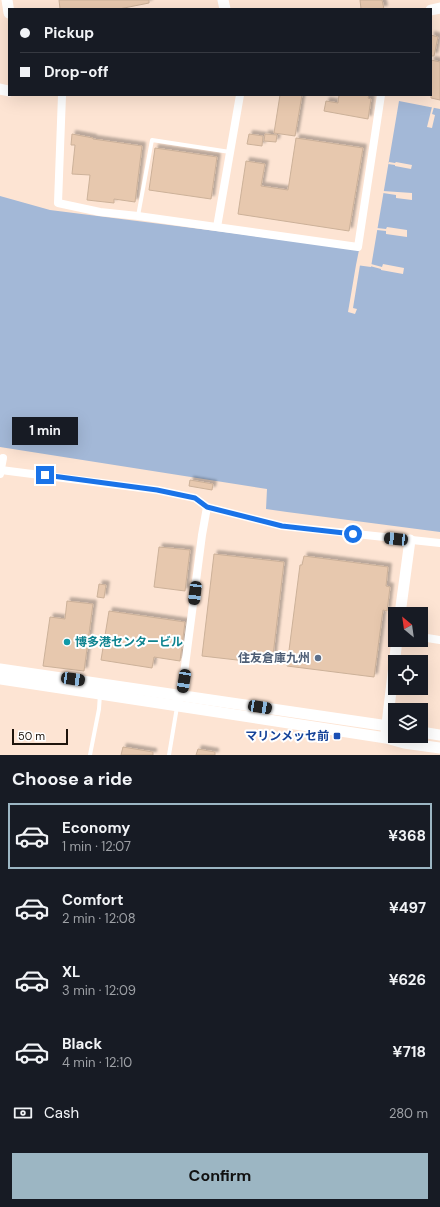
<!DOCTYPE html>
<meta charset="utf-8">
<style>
body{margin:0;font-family:"DM Sans","Noto Sans JP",sans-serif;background:#242831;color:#f1f3f6;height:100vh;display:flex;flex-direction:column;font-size:15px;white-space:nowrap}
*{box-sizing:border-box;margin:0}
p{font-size:13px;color:#9ea1a6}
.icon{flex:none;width:22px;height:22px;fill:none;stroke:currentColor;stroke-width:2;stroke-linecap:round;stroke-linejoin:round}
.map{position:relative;height:755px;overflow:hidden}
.side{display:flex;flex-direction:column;background:#171b24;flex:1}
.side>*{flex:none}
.guide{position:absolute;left:8px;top:8px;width:424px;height:88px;border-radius:0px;box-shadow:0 4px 16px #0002;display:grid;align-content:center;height:88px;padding:0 12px;background:#171b24}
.needle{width:26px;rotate:331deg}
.buttons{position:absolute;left:388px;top:607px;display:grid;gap:8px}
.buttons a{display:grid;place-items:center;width:40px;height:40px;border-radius:0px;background:#171b24;box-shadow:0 4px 16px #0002;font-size:20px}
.scale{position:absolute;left:12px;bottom:10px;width:56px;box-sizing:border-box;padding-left:4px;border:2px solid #1e140c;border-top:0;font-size:11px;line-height:14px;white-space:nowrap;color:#1e140c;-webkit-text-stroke:3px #fff;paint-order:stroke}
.end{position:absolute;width:18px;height:18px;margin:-9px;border:5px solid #1a73e8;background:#fff;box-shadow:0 0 0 2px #fff}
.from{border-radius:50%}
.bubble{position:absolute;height:28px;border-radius:0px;background:#171b24;box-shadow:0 4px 16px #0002;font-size:13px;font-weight:700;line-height:28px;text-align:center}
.car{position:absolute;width:12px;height:24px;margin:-12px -6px;border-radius:5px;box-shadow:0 0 3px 1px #0007;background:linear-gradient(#222 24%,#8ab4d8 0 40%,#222 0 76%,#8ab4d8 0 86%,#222 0)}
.guide b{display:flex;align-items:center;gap:14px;height:38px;font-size:15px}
.guide b+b{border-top:1px solid #363941}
.guide i{width:10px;height:10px;background:#f1f3f6}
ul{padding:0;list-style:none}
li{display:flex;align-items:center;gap:12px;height:66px;margin:0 8px 6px;padding:0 4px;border:2px solid transparent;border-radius:0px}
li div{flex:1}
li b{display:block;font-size:15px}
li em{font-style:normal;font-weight:700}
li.active{border-color:#9cb6c3}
li>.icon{width:36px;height:36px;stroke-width:1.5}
h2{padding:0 12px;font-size:18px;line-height:48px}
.pay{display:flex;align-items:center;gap:10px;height:44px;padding:0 12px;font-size:15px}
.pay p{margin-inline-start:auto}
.cta{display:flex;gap:8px;margin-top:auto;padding:8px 12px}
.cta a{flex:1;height:46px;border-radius:0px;background:#9cb6c3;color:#111;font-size:16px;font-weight:700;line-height:46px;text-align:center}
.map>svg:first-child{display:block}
.water{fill:#a3b8d7}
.pier{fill:#fde4d3}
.building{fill:#e7c8ae;stroke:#ccb199;filter:url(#shadow)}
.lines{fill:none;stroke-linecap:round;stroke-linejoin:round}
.lane{stroke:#fff;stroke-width:4}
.street{stroke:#fff;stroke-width:8}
.secondary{stroke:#fff;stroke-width:11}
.route{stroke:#1a73e8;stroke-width:5}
.culture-dot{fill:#0f9aa8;stroke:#fff;stroke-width:1.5}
.service-dot{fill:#5c6f8a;stroke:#fff;stroke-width:1.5}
.transit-dot{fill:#1a4fb4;stroke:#fff;stroke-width:1.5}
.labels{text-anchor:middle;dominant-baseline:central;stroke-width:4;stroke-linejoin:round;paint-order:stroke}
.culture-label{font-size:12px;font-weight:bold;fill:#0d838f;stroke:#fff;text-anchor:start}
.service-label{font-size:12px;font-weight:bold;fill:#4e5e75;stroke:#fff;text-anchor:end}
.transit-label{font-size:12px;font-weight:bold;fill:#164399;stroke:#fff;text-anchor:end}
</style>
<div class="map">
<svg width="440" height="755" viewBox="0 0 440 755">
<defs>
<filter id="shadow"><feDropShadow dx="3.5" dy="-3.5" stdDeviation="1" flood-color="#0004"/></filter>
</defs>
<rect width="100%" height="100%" fill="#fde4d3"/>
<path class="water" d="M399,101L440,109V532L287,512L266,509L267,489L0,447V196L50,210L240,234L359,250L356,265L371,267Z"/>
<g class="pier">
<path d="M432,107H434L432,114L435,115L432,128L427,127Z"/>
<path d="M389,162L395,163L396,162L412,165L411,169L395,166V165L388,164Z"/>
<path d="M383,191L412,193V200L396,198V195L383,193Z"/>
<path d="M387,227L407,230V237L386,234V231L377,230V228L386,229Z"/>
<path d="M371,264L382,267L383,264L404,268L403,274L381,270V269L370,266Z"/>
<path d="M356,265H360L353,308L357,309L355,314L348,312Z"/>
</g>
<g class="building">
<path d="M59,0H149V3L119,9H60Z"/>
<path d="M360,0H382L384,9H361Z"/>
<path d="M431,35L438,37L434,56H431Z"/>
<path d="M431,60L440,62V100L431,98Z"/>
<path d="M280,95H302L295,136L274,133Z"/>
<path d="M339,95H369L368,98L371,99L368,119L324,111L326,101L338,103Z"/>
<path d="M72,134L93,138V139L142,146L135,202L114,199V203L87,200L90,175L72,174L75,145H71Z"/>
<path d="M249,134L263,136L262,146L247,144Z"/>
<path d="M265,134L277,135L276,142L264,141Z"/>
<path d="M296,138L363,148L349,231L238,214L246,161L265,164L261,186L288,190Z"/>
<path d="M155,148L217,157L211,199L149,190Z"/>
<path d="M190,480L213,484L212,490L189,486Z"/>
<path d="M159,547L190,550L185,591L154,587Z"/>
<path d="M214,554L284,562L272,664L202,656Z"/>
<path d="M304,556L388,567L386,586L390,587L387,611L383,610L374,677L287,666L300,565H302Z"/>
<path d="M99,584L106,585L104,598L97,597Z"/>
<path d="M67,601L93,604L84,671L43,666L50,617L65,619Z"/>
<path d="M109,611L185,622L180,661L154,657L152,668L101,660Z"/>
<path d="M123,747L153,752V755H121Z"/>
<path d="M198,749L215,752V755H196Z"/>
</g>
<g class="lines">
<g class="lane">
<path d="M138,216L152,140L230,152"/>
<path d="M90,755L99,709L100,694"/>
<path d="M169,755L177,707"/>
</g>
<g class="street">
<path d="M62,95L58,203L100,212L138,216L358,247L381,95"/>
<path d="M217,227L240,95"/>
<path d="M1,470L157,490L195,498L207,507L282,526L440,543"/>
<path d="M0,474L3,458"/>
<path d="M421,637L440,640"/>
<path d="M179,700L183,681L202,535L207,507"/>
</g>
<g class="secondary">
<path d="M7,0L9,13"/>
<path d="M223,0L225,9"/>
<path d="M431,10L440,8"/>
<path d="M0,89L9,91"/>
<path d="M400,614L410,540"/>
<path d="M0,669L395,727"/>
<path d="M0,679L100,694L386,738L404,743L440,748"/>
<path d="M421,732L440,735"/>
<path d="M386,733L397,640"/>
</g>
</g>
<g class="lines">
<path class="route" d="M45,475L157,490L195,498L207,507L282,526L353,534"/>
</g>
<circle class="culture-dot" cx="67" cy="642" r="4"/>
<circle class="service-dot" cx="318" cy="658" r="4"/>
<rect class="transit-dot" x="333" y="732" width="8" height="8" rx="2"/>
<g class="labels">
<g class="culture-label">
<text x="75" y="642">博多港センタービル</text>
</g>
<g class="service-label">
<text x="310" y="658">住友倉庫九州</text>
</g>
<g class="transit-label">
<text x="329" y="736">マリンメッセ前</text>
</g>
</g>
</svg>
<div class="buttons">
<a><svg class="needle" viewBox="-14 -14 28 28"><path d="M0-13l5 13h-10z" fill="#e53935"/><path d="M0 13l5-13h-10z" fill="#9ea1a6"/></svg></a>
<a><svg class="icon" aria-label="locate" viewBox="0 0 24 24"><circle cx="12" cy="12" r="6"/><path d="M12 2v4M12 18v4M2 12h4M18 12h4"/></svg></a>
<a><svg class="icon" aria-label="layers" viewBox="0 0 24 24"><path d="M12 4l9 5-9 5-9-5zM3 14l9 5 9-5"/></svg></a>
</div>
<div class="scale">50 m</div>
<i class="end from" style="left:353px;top:534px"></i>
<i class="end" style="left:45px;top:475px"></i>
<div class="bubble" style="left:12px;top:417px;width:66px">1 min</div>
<i class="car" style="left:396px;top:539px;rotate:276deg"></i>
<i class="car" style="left:195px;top:593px;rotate:187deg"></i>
<i class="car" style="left:73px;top:679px;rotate:98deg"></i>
<i class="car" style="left:184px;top:681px;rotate:189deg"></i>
<i class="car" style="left:260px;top:707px;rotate:99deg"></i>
<div class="guide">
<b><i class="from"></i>Pickup</b>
<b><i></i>Drop-off</b>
</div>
</div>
<section class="side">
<h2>Choose a ride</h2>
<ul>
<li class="active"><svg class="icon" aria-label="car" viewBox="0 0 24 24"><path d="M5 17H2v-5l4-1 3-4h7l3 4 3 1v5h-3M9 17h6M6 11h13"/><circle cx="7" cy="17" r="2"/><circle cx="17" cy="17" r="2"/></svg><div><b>Economy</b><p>1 min · 12:07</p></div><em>¥368</em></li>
<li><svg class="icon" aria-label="car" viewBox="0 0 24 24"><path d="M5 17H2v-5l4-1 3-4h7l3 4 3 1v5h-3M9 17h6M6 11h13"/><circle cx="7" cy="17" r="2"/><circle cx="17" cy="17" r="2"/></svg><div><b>Comfort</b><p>2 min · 12:08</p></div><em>¥497</em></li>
<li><svg class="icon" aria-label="car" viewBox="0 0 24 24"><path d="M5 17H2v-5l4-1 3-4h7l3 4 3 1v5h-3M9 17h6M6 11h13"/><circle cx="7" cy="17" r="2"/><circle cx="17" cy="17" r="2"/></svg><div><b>XL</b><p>3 min · 12:09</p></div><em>¥626</em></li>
<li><svg class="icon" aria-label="car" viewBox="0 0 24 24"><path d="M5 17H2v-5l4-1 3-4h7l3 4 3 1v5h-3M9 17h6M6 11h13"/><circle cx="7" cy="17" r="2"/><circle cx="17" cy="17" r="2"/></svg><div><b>Black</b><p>4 min · 12:10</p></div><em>¥718</em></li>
</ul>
<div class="pay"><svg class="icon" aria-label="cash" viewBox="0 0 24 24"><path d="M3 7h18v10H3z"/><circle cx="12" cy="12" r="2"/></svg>Cash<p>280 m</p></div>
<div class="cta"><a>Confirm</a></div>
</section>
